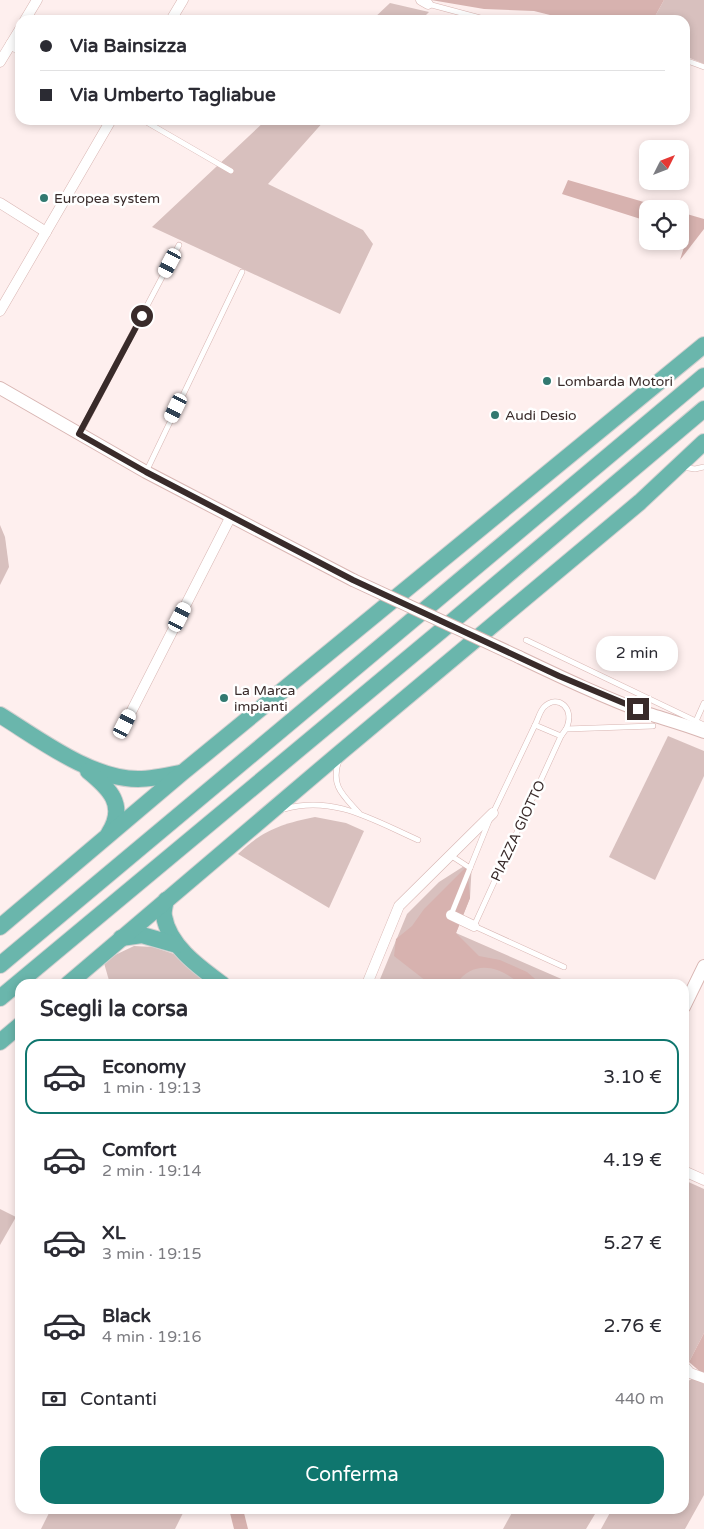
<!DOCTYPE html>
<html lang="it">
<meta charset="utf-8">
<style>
body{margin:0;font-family:"Varela Round",sans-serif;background:#f7f7f7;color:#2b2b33;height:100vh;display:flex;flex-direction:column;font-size:19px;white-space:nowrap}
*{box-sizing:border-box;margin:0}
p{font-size:16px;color:#7c7c81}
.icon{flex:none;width:28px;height:28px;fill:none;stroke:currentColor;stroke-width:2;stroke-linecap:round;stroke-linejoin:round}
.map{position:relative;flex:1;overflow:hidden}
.side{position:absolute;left:15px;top:979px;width:674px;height:535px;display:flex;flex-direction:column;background:#fff;border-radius:15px;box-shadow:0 2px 8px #0003}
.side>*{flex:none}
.guide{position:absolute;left:15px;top:15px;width:675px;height:110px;border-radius:15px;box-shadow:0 2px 8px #0003;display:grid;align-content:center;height:110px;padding:0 25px;background:#fff}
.needle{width:32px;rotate:48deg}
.buttons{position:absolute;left:639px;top:140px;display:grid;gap:10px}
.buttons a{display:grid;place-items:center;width:50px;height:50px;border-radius:10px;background:#fff;box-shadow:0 2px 8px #0003;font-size:25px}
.end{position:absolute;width:22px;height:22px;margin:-11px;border:6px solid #392b2a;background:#fff;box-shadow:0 0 0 2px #fff}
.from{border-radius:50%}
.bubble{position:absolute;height:35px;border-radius:15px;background:#fff;box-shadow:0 2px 8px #0003;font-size:16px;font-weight:600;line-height:35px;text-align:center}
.car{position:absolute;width:15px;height:30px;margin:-15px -8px;border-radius:6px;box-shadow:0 0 4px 1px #0007;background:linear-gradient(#fff 24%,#345 0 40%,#fff 0 76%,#345 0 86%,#fff 0)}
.guide b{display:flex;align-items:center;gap:18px;height:48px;font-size:19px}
.guide b+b{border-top:1px solid #e1e1e2}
.guide i{width:12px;height:12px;background:#2b2b33}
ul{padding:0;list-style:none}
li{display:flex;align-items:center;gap:15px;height:75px;margin:0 10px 8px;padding:0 15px;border:2px solid transparent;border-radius:15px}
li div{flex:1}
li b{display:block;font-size:19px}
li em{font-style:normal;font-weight:600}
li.on{border-color:#0f766e}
li>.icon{width:45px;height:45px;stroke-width:1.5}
h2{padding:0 25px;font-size:22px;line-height:60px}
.pay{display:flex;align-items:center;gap:12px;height:55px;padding:0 25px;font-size:19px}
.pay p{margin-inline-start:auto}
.action{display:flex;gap:10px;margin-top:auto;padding:10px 25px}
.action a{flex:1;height:58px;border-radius:15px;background:#0f766e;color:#fff;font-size:20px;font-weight:600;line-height:58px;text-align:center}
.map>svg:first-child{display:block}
.green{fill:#d8c0be}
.forest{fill:#d7b2af}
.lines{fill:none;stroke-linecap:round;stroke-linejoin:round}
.service-casing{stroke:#d8b5b2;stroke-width:6}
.minor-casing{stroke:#d8b5b2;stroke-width:11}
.tertiary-casing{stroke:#d8b5b2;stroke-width:14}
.trunk-casing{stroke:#d3d0d0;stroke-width:18}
.service{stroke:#fff;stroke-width:5}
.minor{stroke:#fff;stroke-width:10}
.tertiary{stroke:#fff;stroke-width:12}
.trunk{stroke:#6ab6ac;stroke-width:16}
.tertiary-bridge-casing{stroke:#d8b5b2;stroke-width:14;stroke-linecap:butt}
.tertiary-bridge{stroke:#fff;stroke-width:12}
.route{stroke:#392b2a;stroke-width:6}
.poi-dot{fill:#327970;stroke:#fff;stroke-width:2}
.labels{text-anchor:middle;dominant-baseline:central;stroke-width:5;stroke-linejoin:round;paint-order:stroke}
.poi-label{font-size:14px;fill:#392b2a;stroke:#fff;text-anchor:start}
.street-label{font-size:14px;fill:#392b2a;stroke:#fff}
</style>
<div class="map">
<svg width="704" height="1529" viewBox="0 0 704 1529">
<rect width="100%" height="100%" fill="#feefee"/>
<g class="green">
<path d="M664,0H704V64L685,56V20H653Z"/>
<path d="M390,3L429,12L421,20H372Z"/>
<path d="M266,120H325L268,184L363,230L373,244L340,314L152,227Z"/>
<path d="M0,525L5,537L9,567L0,585Z"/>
<path d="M668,736L704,751V776L655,880L609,857Z"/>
<path d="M315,817L346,823L364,831L329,908L238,854C263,830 281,824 315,817Z"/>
<path d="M472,861L470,898L456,933L573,984H378L407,914L439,882Z"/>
<path d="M134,946L153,947L174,954L211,984H110L104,963L113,956Z"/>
<path d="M684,1180L704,1189V1333L689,1362L684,1359Z"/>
<path d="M0,1209L16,1217L0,1245Z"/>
<path d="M694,1378L704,1384V1495L685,1529H601L612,1509H684V1383Z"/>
<path d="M51,1509H185L175,1529H41Z"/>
<path d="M514,1509H598L586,1529H503Z"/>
</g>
<g class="forest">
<path d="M431,0H664L653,20H570L534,11L484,9Z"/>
<path d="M568,180L668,209H648L647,221L562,194Z"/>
<path d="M680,212L704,219V229L680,260L688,234L680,231Z"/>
<path d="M467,866L470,898L456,933L479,956L500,960L527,972L541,984H520C499,966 474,959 456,984H426V981L394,956L396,939L412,926L424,909Z"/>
<path d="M704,1333V1375L689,1362Z"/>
<path d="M229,1509H243L248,1529H234Z"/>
</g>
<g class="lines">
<defs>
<g id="service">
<path d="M428,4L484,19L536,20"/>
<path d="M685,60L704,67"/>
<path d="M143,120L231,171"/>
<path d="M80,433L179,245"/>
<path d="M682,467L695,469L704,467"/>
<path d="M146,472L242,272"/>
<path d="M526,640L704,725"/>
<path d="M696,721L704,703"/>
<path d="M535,725C538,719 540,711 544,707C558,693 576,709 566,729"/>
<path d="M561,736L474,926L564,967"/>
<path d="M339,760C330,786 343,795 359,813"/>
<path d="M284,809C334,795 373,820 418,840"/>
<path d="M493,813L535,725L561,736L566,729L653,726"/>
<path d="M450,855L470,868"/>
<path d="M451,915L489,821"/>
</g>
<g id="minor">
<path d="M421,0L428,4"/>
<path d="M25,20L37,0"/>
<path d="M171,20L183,0"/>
<path d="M11,44L20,50"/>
<path d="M0,62L20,29"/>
<path d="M0,203L46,232"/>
<path d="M0,311L111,120"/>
<path d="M125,724L231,516"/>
<path d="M451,915L474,926"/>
<path d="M367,984L399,906L493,813"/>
<path d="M684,1171L704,1180"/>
<path d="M684,1366L690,1373L704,1378"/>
</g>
<g id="tertiary">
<path d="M0,388L146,472L353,580"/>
<path d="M519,657C561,677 605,698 649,714C668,720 686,725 704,732"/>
<path d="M684,1007L704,966"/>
</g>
<g id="trunk">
<path d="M0,715C39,739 91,779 138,779C152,779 166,776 180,773"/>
<path d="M88,771C109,788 127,805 109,833"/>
<path d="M166,900C165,905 163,911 164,916C169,946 199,967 222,984"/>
<path d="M0,927L182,773L704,345"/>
<path d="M121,938L142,935L177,945"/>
<path d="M0,965L704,376"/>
<path d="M68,984L341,752L640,502L704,442"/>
<path d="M0,998L448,625L704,409"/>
<path d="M0,1042L20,1025"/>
</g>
</defs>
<use href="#service" class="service-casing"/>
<use href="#minor" class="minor-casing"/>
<use href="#tertiary" class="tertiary-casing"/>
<use href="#trunk" class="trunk-casing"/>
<use href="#service" class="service"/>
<use href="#minor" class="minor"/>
<use href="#tertiary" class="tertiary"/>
<use href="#trunk" class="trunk"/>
<defs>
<path id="tertiary-bridge" d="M353,580L519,657"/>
</defs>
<use href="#tertiary-bridge" class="tertiary-bridge-casing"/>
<use href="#tertiary-bridge" class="tertiary-bridge"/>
</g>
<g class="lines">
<path class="route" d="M142,316L79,434L146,472L353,580L559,676L638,709"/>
</g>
<g class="poi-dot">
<circle cx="44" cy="198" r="5"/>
<circle cx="547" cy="381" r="5"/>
<circle cx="495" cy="415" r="5"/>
<circle cx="224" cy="698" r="5"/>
</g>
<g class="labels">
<g class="poi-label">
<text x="54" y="198">Europea system</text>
<text x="557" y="381">Lombarda Motori</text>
<text x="505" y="415">Audi Desio</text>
<text x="234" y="690">La Marca<tspan x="234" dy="16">impianti</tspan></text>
</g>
<g class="street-label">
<text transform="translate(518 831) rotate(-65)">PIAZZA GIOTTO</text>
</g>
</g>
</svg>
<div class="buttons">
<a><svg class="needle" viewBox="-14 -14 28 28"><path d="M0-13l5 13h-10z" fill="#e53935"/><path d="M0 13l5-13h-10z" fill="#7c7c81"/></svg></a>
<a><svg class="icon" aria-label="locate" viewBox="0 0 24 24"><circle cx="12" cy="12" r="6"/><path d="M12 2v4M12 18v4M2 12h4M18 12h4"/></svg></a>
</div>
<i class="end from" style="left:142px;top:316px"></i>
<i class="end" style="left:638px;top:709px"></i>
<div class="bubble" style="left:596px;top:636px;width:82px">2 min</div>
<i class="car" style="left:170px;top:263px;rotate:208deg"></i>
<i class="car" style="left:176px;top:408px;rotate:206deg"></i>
<i class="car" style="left:180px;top:617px;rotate:27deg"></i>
<i class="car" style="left:125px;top:724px;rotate:27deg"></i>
<div class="guide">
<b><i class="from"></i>Via Bainsizza</b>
<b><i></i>Via Umberto Tagliabue</b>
</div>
<section class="side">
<h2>Scegli la corsa</h2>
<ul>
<li class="on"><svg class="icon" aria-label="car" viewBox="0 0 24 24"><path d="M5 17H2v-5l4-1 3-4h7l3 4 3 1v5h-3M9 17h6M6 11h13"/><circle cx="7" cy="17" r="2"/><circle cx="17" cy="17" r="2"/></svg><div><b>Economy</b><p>1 min · 19:13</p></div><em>3.10 €</em></li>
<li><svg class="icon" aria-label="car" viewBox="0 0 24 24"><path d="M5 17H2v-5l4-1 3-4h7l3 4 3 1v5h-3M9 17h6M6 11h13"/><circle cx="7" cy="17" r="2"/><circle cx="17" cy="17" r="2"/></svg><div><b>Comfort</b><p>2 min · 19:14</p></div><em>4.19 €</em></li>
<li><svg class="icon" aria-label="car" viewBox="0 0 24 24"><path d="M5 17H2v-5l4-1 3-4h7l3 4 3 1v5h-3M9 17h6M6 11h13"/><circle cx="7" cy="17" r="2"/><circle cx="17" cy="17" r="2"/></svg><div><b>XL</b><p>3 min · 19:15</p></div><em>5.27 €</em></li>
<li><svg class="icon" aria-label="car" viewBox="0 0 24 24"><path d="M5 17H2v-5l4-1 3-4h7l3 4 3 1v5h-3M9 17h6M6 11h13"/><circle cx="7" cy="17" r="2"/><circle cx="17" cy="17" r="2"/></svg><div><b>Black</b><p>4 min · 19:16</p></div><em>2.76 €</em></li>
</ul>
<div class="pay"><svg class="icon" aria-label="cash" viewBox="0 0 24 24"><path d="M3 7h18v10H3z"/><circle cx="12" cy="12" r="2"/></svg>Contanti<p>440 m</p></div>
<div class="action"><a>Conferma</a></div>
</section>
</div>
